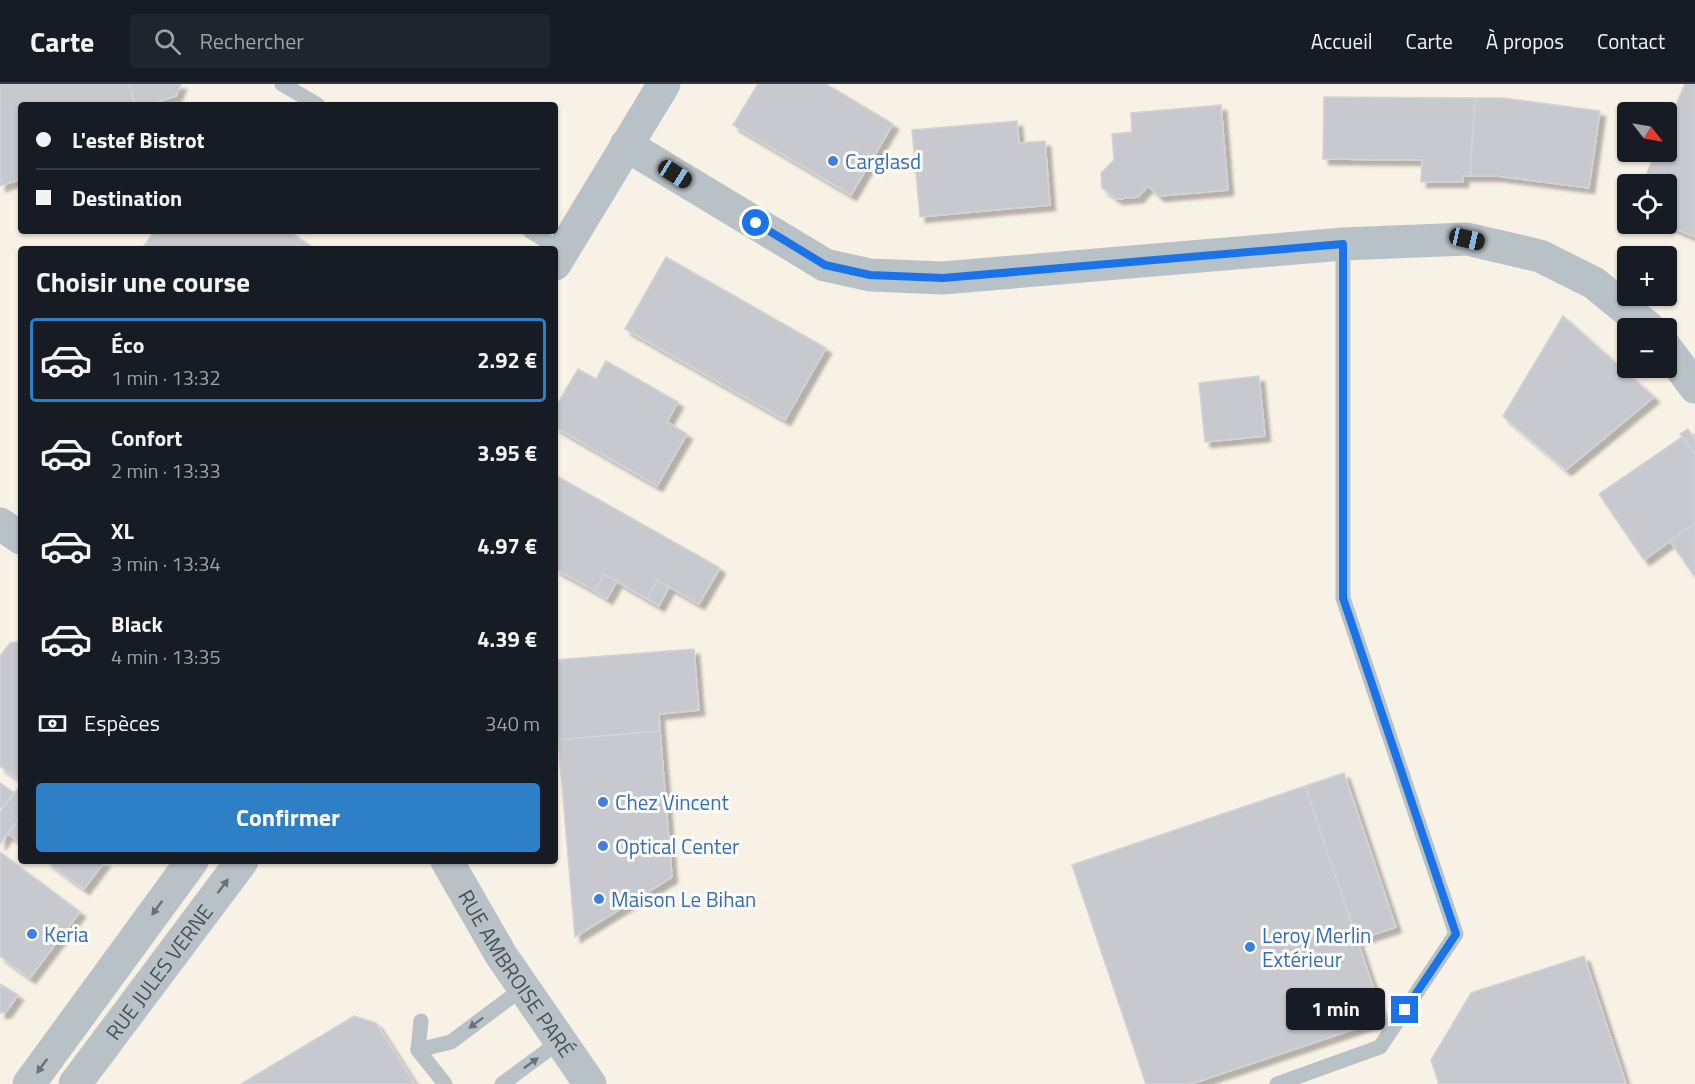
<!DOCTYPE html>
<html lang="fr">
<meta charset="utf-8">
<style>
body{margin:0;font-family:"Titillium Web",sans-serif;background:#20242c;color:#f1f3f6;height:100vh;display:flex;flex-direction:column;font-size:22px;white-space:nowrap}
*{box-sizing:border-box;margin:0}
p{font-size:20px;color:#9ea1a6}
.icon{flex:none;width:33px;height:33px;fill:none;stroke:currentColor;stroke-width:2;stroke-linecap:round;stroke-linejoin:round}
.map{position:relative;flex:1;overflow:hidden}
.side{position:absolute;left:18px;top:162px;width:540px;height:618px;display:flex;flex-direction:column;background:#171b24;border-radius:6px;box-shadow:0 2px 4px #0004}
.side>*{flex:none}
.guide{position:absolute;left:18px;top:18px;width:540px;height:132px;border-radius:6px;box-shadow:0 2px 4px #0004;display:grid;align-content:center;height:132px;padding:0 18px;background:#171b24}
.needle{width:39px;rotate:121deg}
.buttons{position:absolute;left:1617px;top:18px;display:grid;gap:12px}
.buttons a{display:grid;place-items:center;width:60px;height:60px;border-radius:6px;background:#171b24;box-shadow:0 2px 4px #0004;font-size:30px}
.end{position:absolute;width:27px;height:27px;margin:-14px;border:8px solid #1a73e8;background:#fff;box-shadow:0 0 0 3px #fff}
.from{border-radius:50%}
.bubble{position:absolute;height:42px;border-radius:6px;background:#171b24;box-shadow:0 2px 4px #0004;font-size:20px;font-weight:700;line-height:42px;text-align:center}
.car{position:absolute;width:18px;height:36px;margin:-18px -9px;border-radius:8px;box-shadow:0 0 4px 2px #0007;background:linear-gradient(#222 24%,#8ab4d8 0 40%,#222 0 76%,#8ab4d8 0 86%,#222 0)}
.guide b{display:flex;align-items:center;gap:21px;height:57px;font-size:22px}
.guide b+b{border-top:2px solid #363941}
.guide i{width:15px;height:15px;background:#f1f3f6}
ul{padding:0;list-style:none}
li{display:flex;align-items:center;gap:18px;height:84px;margin:0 12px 9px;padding:0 6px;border:3px solid transparent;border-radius:6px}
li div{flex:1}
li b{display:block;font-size:22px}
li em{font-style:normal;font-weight:700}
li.active{border-color:#2d7fc6}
li>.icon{width:54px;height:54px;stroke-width:1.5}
h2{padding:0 18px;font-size:27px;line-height:72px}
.pay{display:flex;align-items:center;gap:15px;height:66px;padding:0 18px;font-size:22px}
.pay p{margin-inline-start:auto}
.primary-button{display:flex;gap:12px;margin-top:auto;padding:12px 18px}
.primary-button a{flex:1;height:69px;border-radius:6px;background:#2d7fc6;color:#fff;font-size:24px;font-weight:700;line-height:69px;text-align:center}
header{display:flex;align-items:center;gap:36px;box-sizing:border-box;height:84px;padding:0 30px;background:#171b24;border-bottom:2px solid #363941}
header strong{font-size:28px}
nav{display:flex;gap:33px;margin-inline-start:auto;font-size:21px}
.search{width:420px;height:54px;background:#20242c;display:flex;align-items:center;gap:15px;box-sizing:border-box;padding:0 21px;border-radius:6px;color:#9ea1a6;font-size:22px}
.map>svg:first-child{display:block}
.commercial{fill:#f8f1e5;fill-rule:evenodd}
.building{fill:#c7c9ce;stroke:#d0d3d7;stroke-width:1.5;filter:url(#shadow)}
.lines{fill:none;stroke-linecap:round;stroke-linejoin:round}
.service{stroke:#b8c1c6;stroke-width:15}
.tertiary{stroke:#b8c1c6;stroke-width:33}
.oneway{fill:#687278}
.route{stroke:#1a73e8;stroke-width:8}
.shop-dot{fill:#3f7fe0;stroke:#fff;stroke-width:2}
.labels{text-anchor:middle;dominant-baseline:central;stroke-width:6;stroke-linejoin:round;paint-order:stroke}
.shop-label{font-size:21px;fill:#366cbe;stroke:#fff;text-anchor:start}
.street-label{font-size:21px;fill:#465056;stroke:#fff}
</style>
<header>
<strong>Carte</strong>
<div class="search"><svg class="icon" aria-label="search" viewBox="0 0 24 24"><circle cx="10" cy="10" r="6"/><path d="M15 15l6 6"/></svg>Rechercher</div>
<nav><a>Accueil</a><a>Carte</a><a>À propos</a><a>Contact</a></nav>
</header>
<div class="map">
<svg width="1695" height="1000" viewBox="0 0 1695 1000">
<defs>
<filter id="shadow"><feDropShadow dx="5.5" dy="5.5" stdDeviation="1.5" flood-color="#0004"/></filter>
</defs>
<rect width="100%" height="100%" fill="#eeecec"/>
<path class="commercial" d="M0,0H1695V1000H0ZM21,21H555V147H21ZM1628,28H1666V68H1628ZM1628,100H1666V140H1628ZM21,165H555V777H21ZM1628,172H1666V212H1628ZM1628,244H1666V284H1628Z"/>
<g class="building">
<path d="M0,0H129L136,21H21V95L0,102Z"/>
<path d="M129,0H181L176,12L148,21H135Z"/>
<path d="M758,0H826L893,40L851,111L733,41Z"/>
<path d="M1685,0H1695V153L1664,140H1666V100H1642L1656,68H1666V43Z"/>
<path d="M1324,13L1475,14L1470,92H1463V98H1421L1422,76L1323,75Z"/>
<path d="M1475,14H1503L1600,27L1589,104L1497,92H1470Z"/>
<path d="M1221,21L1228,106L1159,112L1148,102L1138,113L1117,115L1102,104L1101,89L1114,76L1112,50L1132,48L1131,29Z"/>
<path d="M1017,37L1019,59L1045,57L1050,121L920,133L912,46Z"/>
<path d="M154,147H289L315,165H142Z"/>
<path d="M666,173L826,264L785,336L625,245Z"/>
<path d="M1563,232L1654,313L1566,386L1503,332Z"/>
<path d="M606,277L678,318L667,338L687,350L657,402L555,343V324L578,285L596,295Z"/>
<path d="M1259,292L1265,352L1205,358L1199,299Z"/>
<path d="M1688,345L1695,356V371L1680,350Z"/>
<path d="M1682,353L1695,371V439L1644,476L1599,410Z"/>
<path d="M555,391L720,484L699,520L657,496L647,515L604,490L595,507L555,485Z"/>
<path d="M1695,439V493L1670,457Z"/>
<path d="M604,490L617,497L607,515L595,507Z"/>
<path d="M657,496L669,503L659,522L647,515Z"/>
<path d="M21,557V697L0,682V572L10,559Z"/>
<path d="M694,565L699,626L659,630L660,647L558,656L557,635H555V576Z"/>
<path d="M660,647L672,793L575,853L558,656Z"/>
<path d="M1344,689L1396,843L1357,856L1305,702Z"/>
<path d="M0,699L14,709L2,725L0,723Z"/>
<path d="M21,700V732L0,760V728Z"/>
<path d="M1305,702L1384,935L1191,1000H1146L1072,781Z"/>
<path d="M21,732V759L8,750Z"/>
<path d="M0,768L80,828L30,894L0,872Z"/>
<path d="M46,777H105L84,805Z"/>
<path d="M1584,872L1626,1000H1439L1431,976L1471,909Z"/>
<path d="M0,900L18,911L6,928L0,929Z"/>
<path d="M354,932L376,939L415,1000H241Z"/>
</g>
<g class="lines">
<g class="service">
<path d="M282,0L318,21"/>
<path d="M530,147L563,167"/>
<path d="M421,937L418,966L445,1000"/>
<path d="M418,966L451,958L523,904"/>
<path d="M502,1000L560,957"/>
<path d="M1277,1000L1380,963L1456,850L1343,514V160"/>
</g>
<g class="tertiary">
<path d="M626,61L825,181L870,191L943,194L1343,160L1467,155L1540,172L1594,199L1649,244"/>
<path d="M555,180L664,0"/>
<path d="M1666,264L1695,303"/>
<path d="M0,440L21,454"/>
<path id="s1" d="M447,777L501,871L590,1000"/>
<path d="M29,1000L192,777"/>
<path id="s2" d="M75,1000L242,777"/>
</g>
</g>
<defs><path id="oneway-solid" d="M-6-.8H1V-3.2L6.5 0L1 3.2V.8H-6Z" transform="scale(1.5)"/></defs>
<g class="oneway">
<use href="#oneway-solid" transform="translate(223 802) rotate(-53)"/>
<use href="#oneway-solid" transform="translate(157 824) rotate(126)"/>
<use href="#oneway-solid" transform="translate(476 939) rotate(143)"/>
<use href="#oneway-solid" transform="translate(531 979) rotate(-36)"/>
<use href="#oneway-solid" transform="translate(42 982) rotate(126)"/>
</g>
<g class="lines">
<path class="route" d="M756,139L825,181L870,191L943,194L1343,160V514L1456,850L1405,926"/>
</g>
<g class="shop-dot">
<circle cx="833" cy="77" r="6"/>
<circle cx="603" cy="718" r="6"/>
<circle cx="603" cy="762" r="6"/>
<circle cx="599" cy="815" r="6"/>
<circle cx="32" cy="850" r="6"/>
<circle cx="1250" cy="863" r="6"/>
</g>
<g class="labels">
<g class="shop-label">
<text x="845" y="77">Carglasd</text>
<text x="615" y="718">Chez Vincent</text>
<text x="615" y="762">Optical Center</text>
<text x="611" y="815">Maison Le Bihan</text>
<text x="44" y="850">Keria</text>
<text x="1262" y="851">Leroy Merlin<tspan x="1262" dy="24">Extérieur</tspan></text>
</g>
<g class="street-label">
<text stroke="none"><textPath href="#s2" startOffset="140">RUE JULES VERNE</textPath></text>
<text stroke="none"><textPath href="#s1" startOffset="132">RUE AMBROISE PARÉ</textPath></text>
</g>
</g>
</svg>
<div class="buttons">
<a><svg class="needle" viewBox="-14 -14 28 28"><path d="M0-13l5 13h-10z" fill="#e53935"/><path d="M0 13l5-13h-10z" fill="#9ea1a6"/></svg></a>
<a><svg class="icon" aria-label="locate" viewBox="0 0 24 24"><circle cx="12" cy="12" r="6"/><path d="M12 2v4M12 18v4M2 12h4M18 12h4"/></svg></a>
<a>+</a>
<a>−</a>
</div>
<i class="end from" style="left:756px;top:139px"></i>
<i class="end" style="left:1405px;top:926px"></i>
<div class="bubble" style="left:1286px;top:904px;width:99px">1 min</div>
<i class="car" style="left:675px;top:90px;rotate:122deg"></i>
<i class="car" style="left:1467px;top:155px;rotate:103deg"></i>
<div class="guide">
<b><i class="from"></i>L'estef Bistrot</b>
<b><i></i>Destination</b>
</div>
<section class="side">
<h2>Choisir une course</h2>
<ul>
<li class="active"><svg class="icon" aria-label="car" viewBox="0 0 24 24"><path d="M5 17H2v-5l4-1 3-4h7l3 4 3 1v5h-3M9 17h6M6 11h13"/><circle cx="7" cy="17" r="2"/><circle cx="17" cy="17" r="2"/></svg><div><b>Éco</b><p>1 min · 13:32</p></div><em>2.92 €</em></li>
<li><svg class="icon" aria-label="car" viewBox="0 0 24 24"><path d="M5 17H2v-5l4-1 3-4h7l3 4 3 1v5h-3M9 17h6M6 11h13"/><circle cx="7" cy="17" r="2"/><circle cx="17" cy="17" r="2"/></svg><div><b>Confort</b><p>2 min · 13:33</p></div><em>3.95 €</em></li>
<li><svg class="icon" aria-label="car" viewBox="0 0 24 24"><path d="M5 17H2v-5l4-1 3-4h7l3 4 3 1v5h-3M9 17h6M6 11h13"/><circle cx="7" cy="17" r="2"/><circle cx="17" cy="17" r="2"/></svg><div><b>XL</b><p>3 min · 13:34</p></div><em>4.97 €</em></li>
<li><svg class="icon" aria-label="car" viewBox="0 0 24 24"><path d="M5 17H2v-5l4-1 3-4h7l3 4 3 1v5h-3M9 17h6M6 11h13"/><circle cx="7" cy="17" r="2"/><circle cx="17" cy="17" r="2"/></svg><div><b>Black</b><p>4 min · 13:35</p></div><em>4.39 €</em></li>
</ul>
<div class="pay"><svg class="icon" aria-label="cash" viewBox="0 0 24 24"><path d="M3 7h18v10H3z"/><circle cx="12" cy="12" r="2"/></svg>Espèces<p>340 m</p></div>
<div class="primary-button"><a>Confirmer</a></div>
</section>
</div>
